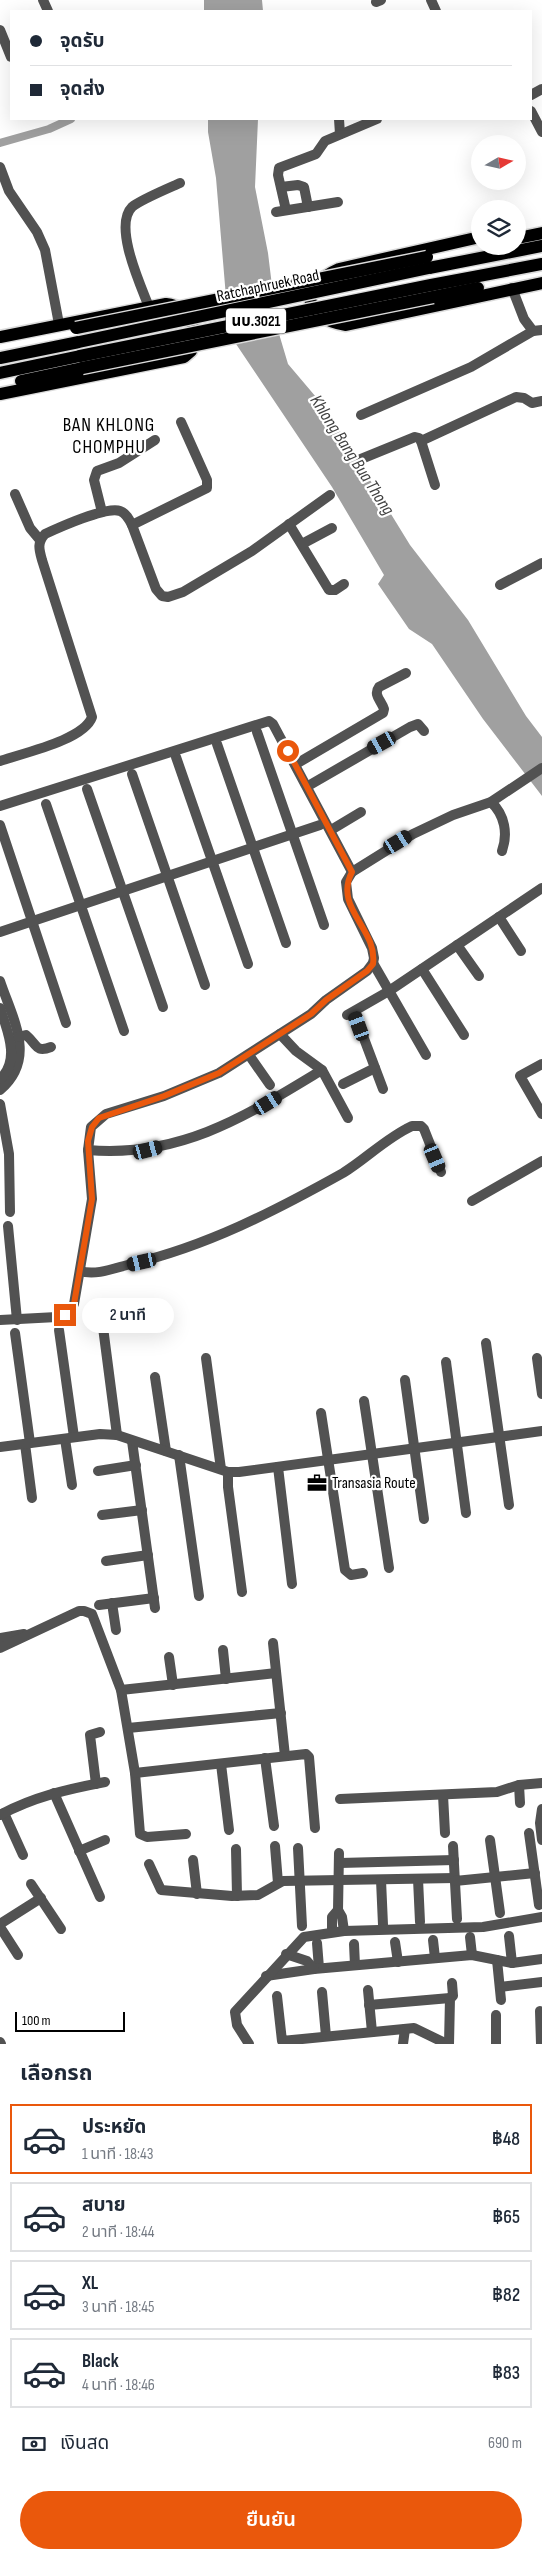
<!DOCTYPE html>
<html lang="th">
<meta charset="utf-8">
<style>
body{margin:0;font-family:"Sofia Sans Condensed","Noto Sans Thai",sans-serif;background:#f6f6f7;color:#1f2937;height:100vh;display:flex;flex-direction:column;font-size:19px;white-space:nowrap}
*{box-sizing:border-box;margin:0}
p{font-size:16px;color:#747a83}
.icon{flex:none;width:28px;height:28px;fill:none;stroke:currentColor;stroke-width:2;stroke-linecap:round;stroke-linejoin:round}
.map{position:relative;height:2044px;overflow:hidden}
.panel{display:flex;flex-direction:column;background:#fff;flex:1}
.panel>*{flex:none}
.hud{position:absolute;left:10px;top:10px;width:522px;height:110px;border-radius:0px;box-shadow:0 5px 20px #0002;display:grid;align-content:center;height:110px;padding:0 20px;background:#fff}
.needle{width:32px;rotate:81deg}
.fabs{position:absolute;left:471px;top:135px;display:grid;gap:10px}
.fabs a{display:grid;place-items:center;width:55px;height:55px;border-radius:50%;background:#fff;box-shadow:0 5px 20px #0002;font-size:25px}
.scale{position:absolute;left:15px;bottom:12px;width:110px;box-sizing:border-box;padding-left:5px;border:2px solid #000;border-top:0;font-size:14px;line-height:18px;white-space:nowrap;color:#000;-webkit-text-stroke:4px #fff;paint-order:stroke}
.end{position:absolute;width:22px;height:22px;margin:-11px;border:6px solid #ea580c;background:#fff;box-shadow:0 0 0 2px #fff}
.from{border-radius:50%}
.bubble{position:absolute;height:35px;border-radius:18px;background:#fff;box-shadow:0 5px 20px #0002;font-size:16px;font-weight:600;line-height:35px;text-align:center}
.car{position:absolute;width:15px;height:30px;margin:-15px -8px;border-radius:6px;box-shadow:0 0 4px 1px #0007;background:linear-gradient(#222 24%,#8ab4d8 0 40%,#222 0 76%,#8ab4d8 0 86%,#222 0)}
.hud b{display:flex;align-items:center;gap:18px;height:48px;font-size:19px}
.hud b+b{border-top:1px solid #e0e1e3}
.hud i{width:12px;height:12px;background:#1f2937}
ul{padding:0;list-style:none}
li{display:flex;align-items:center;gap:15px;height:70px;margin:0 10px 8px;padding:0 10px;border:2px solid #e0e1e3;border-radius:0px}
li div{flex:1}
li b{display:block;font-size:19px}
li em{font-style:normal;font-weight:600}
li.selected{border-color:#ea580c}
li>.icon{width:45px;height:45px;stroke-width:1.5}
h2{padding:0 20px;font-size:22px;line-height:60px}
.pay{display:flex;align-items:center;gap:12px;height:55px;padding:0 20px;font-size:19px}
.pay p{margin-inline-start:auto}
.button{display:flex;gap:10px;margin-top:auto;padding:10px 20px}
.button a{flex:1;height:58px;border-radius:30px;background:#ea580c;color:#fff;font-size:20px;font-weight:600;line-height:58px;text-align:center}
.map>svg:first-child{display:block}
.water{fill:#a0a0a0}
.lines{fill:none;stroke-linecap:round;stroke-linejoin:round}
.canal{stroke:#a0a0a0;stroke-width:8}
.major-casing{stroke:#dbdbdb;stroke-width:15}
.minor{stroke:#525252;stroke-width:10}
.major{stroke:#000;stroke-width:12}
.major-bridge-casing{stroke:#dbdbdb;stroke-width:15;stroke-linecap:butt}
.major-bridge{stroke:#000;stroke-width:12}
.route{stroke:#ea580c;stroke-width:6}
.labels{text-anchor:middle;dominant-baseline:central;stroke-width:4.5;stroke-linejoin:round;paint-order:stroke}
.shield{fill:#fff;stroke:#4c4c4c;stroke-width:1}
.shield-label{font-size:15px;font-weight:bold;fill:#000}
.street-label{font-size:16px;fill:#000;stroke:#fff}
.poi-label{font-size:16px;fill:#000;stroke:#fff;text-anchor:start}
.water-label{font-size:18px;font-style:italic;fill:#414141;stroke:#fff}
.quarter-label{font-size:19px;letter-spacing:1px;fill:#000;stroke:#fff}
</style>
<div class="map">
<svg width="542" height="2044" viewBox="0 0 542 2044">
<rect width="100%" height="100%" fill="#fff"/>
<g class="water">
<path d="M204,0H262L263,11H204Z"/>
<path d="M208,119H258L255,187L268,253L277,327L288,364L327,410L410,545L468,620L526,716L542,737V796L483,719L432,644L409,629L378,584L384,575L332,487L234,341L226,297L216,178L208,132Z"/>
</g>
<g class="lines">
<path class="canal" d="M0,143L49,129L71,119"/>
<defs>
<g id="major">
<path d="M480,237L339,269C298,287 302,318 346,325L542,283"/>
<path d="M518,238L542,233"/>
<path d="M429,268L542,246"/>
<path d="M431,285L542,264"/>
<path d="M433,297L478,288"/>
<path d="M0,337L166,304C191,307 198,328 191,351L184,357L0,394"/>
<path d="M0,358L79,342"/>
<path d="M0,373L80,356"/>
<path d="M21,381L82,368"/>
</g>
</defs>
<use href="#major" class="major-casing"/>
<g class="minor">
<path d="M43,0L48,11"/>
<path d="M431,0L436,11"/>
<path d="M376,2L381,0"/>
<path d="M0,30L11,57"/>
<path d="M531,95L542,89"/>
<path d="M531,111L542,132"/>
<path d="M339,119L340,134"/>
<path d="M0,167L9,191L37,232L45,250L59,324"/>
<path d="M281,187L298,185L304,187L308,207"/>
<path d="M286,210L278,175L279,168L316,154L325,141L377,119"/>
<path d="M276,212L338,202"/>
<path d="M512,288L524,319L533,331L542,330"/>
<path d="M149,307C141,286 113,226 132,207C140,200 169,188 180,183"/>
<path d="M361,415L471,367L533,331"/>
<path d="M421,441L435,485"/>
<path d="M361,459L415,437L419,438L421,441L516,397L524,398L532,403L542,401"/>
<path d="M15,494L30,528L40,540"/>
<path d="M102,512L94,480L97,471L119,463L155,440"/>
<path d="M289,524L329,590H335L344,584"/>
<path d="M132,525L207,488V480L181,422"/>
<path d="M302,544L332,528"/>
<path d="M500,585L542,563"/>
<path d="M257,732L324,925"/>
<path d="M217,744L286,943"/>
<path d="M176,757L248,964"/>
<path d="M0,761C23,753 84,740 92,717L42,560C39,549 37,543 45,534C58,528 107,506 120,511C126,513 129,519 132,525L156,589L162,596L168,597L183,592L252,551L330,495"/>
<path d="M296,764L383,713L384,709C381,700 373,695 379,687L406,673"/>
<path d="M132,774L205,985"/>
<path d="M308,786L410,727L418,724L424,731"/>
<path d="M87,789L163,1007"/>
<path d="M491,802C505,815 508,834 502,851"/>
<path d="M46,804L124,1031"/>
<path d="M0,806L269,721L273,724L352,872"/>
<path d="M0,825L66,1023"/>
<path d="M331,830L361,812"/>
<path d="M499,917L521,951"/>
<path d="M0,932L320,825"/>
<path d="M457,945L479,976"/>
<path d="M373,963L426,1055"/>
<path d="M422,969L464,1035"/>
<path d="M0,981C13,1020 37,1058 0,1090"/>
<path d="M0,1008C7,1030 21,1060 0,1079"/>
<path d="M354,1012L383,1089"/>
<path d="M347,1015L389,991L542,888"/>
<path d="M280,1034L296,1051L322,1070L348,1118"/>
<path d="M18,1037L26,1035C37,1044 35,1053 51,1047"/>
<path d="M249,1055L270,1085"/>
<path d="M542,1064L520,1076L542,1114"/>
<path d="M343,1084L375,1068"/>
<path d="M0,1104L9,1154L10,1212"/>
<path d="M88,1150C181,1158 246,1116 322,1070"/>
<path d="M472,1201L542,1161"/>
<path d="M8,1226L17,1320"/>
<path d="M80,1271C96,1276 115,1268 131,1264C207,1246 275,1211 343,1173C366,1159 386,1138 412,1126H421L424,1129L441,1172"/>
<path d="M101,1312L117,1435"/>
<path d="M0,1320L57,1317L65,1315L74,1304L92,1199L88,1150L91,1127L106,1114L164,1096L219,1073L311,1014L326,1000L367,971L373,963L374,958L372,948L348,899L346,882L352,872L413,834L453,815L491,802L542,768"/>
<path d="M59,1330L74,1437"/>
<path d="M15,1333L30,1443"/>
<path d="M486,1343L509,1505"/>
<path d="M206,1358L221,1469"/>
<path d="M537,1358L542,1394"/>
<path d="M446,1362L466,1513"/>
<path d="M155,1377L166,1451"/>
<path d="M405,1380L424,1519"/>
<path d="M364,1401L389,1568"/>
<path d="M321,1413L345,1570L351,1575L363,1573"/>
<path d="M65,1439L72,1485"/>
<path d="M132,1441L155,1608"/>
<path d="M25,1444L32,1498"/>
<path d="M0,1447L100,1434L117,1435L228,1472H239L542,1431"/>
<path d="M179,1455L199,1596"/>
<path d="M278,1467L292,1584"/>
<path d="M98,1471L136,1465"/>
<path d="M228,1472V1487L242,1592"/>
<path d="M102,1515L142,1510"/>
<path d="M106,1561L148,1555"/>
<path d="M112,1603L116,1630"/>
<path d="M99,1605L154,1598"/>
<path d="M0,1638L24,1634"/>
<path d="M273,1643L285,1756"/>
<path d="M0,1648L79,1611H84L92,1614L121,1690L135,1773L140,1834L147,1837L186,1834"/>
<path d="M223,1650L226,1679"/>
<path d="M169,1657L173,1685"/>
<path d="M121,1690L276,1673"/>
<path d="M128,1728L281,1713"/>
<path d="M265,1758L274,1826"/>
<path d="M221,1764L229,1830"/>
<path d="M135,1773L306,1754L309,1757L315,1828"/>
<path d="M96,1784L90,1735L100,1732"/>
<path d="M519,1785L520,1803"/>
<path d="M54,1793L100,1897"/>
<path d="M443,1795L445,1833"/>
<path d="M340,1799L497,1792L519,1785L542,1783"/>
<path d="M542,1809L540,1823L542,1840"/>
<path d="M4,1813L23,1855"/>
<path d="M0,1815C33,1797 68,1789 105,1782"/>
<path d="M529,1833L539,1905"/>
<path d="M490,1840L500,1913"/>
<path d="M275,1846L278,1883"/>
<path d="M453,1846L457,1919"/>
<path d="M298,1848L302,1926"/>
<path d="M236,1849L237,1896"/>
<path d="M79,1851L105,1840"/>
<path d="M339,1853L338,1910L342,1917L344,1931"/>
<path d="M193,1860L197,1894"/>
<path d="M340,1863L454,1860"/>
<path d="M149,1864L161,1890L232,1896L258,1895L283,1881L455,1878"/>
<path d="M418,1879L420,1922"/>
<path d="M381,1880L383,1925"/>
<path d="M455,1881L535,1873"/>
<path d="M31,1884L61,1929"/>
<path d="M0,1924L41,1898"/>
<path d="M0,1927L18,1955"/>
<path d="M332,1932V1917L338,1910"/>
<path d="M470,1937L472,1955"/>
<path d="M433,1940L435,1958"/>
<path d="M395,1942L398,1962"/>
<path d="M317,1943L319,1968"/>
<path d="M354,1944L355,1965"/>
<path d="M497,1960L501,2000"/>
<path d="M512,1963L542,1959"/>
<path d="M314,1969L472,1955L512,1963L509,1936"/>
<path d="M266,1976L314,1969L307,1961L286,1954"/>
<path d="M500,1987L542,1982"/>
<path d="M368,1990L372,2032"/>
<path d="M322,1992L326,2036"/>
<path d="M277,1996L282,2041L414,2028L447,2044"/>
<path d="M369,2005L450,1998"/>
<path d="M540,2011L541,2044"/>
<path d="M0,2042L1,2044"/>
<path d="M249,2044L237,2025L235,2012L304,1937L344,1931L483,1927L542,1917"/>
<path d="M403,2044L405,2029"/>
<path d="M449,2044L450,1998L453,1996L452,1983"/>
<path d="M496,2044V2015"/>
</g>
<use href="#major" class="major"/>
<defs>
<g id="major-bridge">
<path d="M76,328L427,257"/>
<path d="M79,342L429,268"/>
<path d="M80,356L431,285"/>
<path d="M82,368L433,297"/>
</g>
</defs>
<use href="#major-bridge" class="major-bridge-casing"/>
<use href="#major-bridge" class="major-bridge"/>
</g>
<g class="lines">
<path class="route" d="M65,1315L74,1304L92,1199L88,1141L92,1127L99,1118L164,1096L219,1073L311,1014L326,1000L367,971L373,964C378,929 333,908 352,872L288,751"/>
</g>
<defs>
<symbol id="office-bare" viewBox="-9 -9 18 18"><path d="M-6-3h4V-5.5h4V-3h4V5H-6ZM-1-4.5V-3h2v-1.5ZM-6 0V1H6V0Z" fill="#000" stroke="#fff" stroke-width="2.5" paint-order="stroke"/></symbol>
</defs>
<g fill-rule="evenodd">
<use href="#office-bare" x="303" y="1469" width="28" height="28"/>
</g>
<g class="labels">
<rect class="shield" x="226" y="308.5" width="60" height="25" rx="4"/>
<g class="shield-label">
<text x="256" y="321">นบ.3021</text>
</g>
<g class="street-label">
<text transform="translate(268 286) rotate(-12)">Ratchaphruek Road</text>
</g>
<g class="poi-label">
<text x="332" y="1483">Transasia Route</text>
</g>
<g class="water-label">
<text transform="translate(352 455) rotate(57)">Khlong Bang Bua Thong</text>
</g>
<g class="quarter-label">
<text x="109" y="425">BAN KHLONG<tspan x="109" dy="22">CHOMPHU</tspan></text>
</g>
</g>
</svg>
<div class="fabs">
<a><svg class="needle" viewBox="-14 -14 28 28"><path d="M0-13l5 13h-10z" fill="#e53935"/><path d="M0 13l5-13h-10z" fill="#747a83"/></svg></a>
<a><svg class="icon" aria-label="layers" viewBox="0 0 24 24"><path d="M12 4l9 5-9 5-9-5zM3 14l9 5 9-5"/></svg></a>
</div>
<div class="scale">100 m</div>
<i class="end from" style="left:288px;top:751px"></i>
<i class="end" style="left:65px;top:1315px"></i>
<div class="bubble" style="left:82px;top:1298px;width:92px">2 นาที</div>
<i class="car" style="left:382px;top:743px;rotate:241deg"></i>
<i class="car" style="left:398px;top:842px;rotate:59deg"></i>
<i class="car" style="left:359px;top:1026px;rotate:340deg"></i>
<i class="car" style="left:268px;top:1103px;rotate:59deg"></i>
<i class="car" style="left:148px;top:1150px;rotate:75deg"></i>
<i class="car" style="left:435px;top:1158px;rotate:157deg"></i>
<i class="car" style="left:142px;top:1262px;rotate:257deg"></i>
<div class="hud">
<b><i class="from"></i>จุดรับ</b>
<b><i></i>จุดส่ง</b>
</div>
</div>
<section class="panel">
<h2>เลือกรถ</h2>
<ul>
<li class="selected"><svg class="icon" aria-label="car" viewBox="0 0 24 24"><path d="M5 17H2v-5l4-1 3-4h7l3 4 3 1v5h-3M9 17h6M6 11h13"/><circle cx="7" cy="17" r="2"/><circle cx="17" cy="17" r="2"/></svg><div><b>ประหยัด</b><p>1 นาที · 18:43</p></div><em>฿48</em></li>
<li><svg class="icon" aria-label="car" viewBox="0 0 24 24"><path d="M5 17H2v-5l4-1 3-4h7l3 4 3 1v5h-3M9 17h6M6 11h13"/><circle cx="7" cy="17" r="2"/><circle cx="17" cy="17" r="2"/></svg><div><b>สบาย</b><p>2 นาที · 18:44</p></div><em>฿65</em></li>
<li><svg class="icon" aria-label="car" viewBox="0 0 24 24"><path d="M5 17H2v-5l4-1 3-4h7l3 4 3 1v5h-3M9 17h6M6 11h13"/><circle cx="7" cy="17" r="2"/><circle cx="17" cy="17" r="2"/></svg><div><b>XL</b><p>3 นาที · 18:45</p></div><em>฿82</em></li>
<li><svg class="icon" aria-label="car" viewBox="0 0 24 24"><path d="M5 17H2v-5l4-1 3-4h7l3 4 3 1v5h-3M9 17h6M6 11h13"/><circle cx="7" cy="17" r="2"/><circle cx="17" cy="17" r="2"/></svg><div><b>Black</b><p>4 นาที · 18:46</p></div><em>฿83</em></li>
</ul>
<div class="pay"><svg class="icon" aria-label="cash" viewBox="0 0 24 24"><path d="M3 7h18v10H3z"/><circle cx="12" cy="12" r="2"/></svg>เงินสด<p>690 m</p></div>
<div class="button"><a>ยืนยัน</a></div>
</section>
